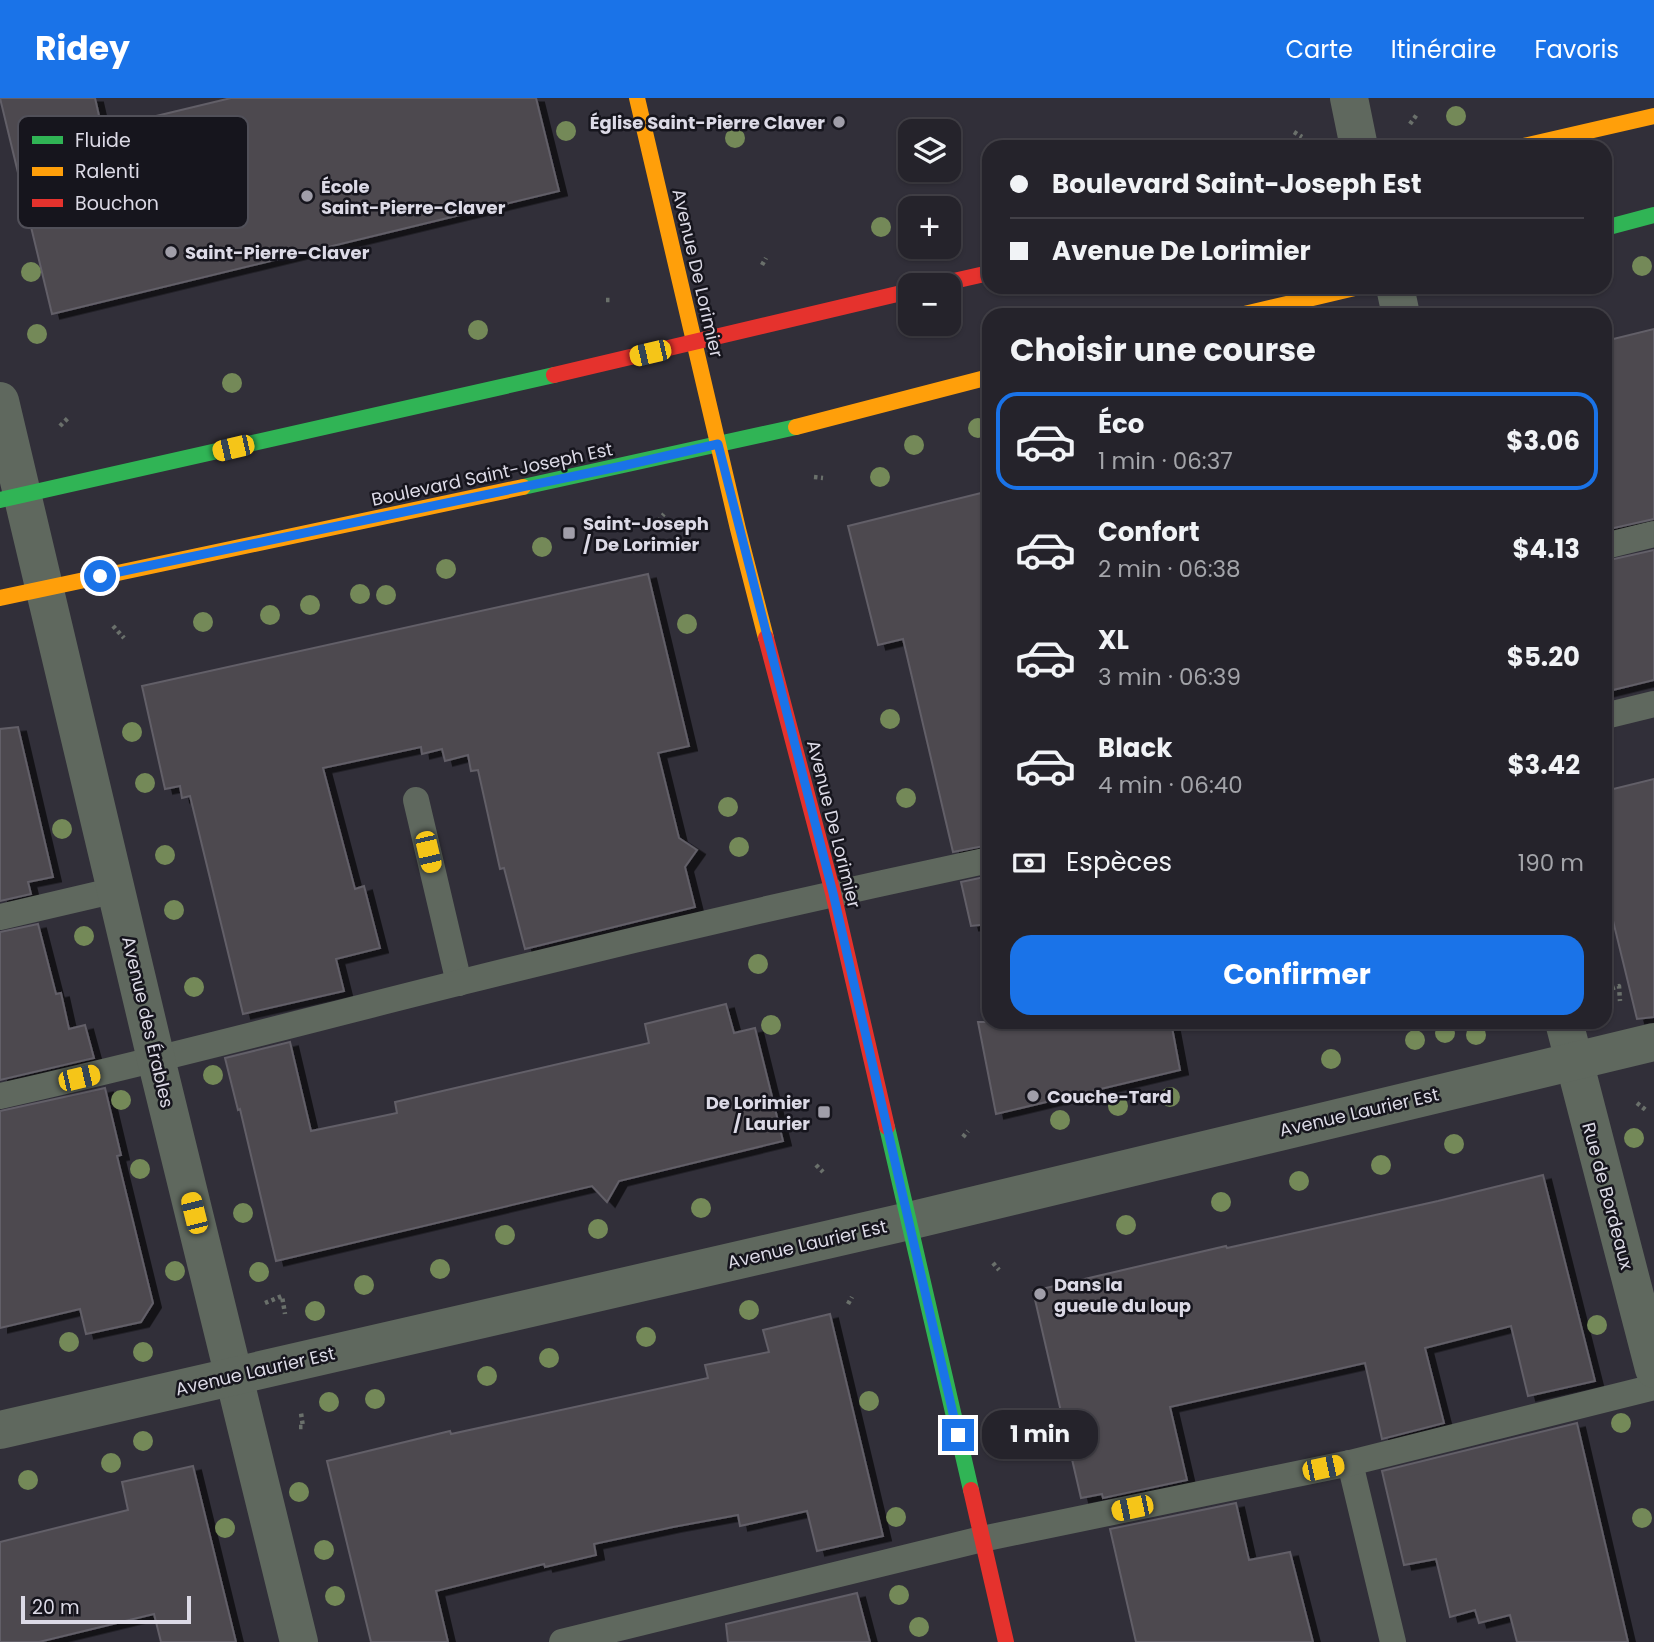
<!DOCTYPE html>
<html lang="fr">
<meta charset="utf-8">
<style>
body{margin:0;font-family:Poppins,sans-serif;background:#2d2b33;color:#f1f3f6;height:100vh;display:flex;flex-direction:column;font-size:26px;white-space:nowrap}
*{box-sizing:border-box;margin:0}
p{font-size:23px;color:#a3a4a9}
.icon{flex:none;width:38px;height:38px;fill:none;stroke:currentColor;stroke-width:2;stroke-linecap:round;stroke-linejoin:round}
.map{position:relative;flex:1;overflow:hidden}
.side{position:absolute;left:982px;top:210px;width:630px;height:721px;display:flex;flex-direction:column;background:#25232b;border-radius:21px;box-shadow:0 2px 5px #0004,0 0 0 2px #424047}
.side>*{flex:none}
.banner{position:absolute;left:982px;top:42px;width:630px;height:154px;border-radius:21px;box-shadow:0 2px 5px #0004,0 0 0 2px #424047;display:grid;align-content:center;height:154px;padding:0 28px;background:#25232b}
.tools{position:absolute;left:898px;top:21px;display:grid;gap:14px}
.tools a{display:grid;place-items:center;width:63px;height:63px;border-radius:14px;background:#25232b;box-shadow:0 2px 5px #0004,0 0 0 2px #424047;font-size:35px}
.scale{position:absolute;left:21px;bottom:18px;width:170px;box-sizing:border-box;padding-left:7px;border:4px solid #dcdae6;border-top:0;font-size:19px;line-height:24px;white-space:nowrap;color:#dcdae6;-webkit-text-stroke:5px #16151d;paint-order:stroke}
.end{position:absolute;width:32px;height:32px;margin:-16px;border:9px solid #1a73e8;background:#fff;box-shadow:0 0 0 4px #fff}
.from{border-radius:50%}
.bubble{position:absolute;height:49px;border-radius:21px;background:#25232b;box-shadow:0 2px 5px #0004,0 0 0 2px #424047;font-size:23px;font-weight:700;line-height:49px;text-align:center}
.car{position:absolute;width:21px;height:42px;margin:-21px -10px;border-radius:9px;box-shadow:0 0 5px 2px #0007;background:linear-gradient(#f5c518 24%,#345 0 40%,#f5c518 0 76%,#345 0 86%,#f5c518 0)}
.banner b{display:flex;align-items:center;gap:24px;height:66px;font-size:26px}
.banner b+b{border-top:2px solid #424047}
.banner i{width:18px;height:18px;background:#f1f3f6}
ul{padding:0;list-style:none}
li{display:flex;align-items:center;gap:21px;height:98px;margin:0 14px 10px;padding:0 14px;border:4px solid transparent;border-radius:21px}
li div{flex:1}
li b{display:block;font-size:26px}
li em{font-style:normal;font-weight:700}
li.current{border-color:#1a73e8}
li>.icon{width:63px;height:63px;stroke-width:1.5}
h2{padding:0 28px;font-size:32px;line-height:84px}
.pay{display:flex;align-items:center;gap:18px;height:77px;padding:0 28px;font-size:26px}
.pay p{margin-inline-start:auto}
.primary-button{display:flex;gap:14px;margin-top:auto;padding:14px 28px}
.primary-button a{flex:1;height:80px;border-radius:21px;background:#1a73e8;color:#fff;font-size:28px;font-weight:700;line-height:80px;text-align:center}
header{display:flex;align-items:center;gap:42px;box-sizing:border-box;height:98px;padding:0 35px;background:#1a73e8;color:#fff}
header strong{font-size:33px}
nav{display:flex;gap:38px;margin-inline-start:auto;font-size:24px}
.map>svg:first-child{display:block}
.building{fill:#4d4950;stroke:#625f67;stroke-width:2;filter:url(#shadow)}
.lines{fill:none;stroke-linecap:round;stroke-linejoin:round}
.path{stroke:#6a706b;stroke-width:4.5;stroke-dasharray:3.5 3.5;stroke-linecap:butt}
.lane{stroke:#5f685e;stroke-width:26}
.street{stroke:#5f685e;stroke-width:38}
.fast{stroke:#30b455;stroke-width:16}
.slow{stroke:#ff9f0a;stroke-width:16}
.jam{stroke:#e5322d;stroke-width:16}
.tree{fill:#748958}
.route{stroke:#1a73e8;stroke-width:9}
.poi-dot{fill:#a09ea9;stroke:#16151d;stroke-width:2.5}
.labels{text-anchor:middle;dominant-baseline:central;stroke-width:5;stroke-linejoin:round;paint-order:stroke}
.poi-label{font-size:18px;font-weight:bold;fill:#dcdae6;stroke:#16151d;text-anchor:start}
.street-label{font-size:18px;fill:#dcdae6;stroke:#16151d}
.key{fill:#16151d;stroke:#515059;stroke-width:2}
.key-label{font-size:19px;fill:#dcdae6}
</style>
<header>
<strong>Ridey</strong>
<nav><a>Carte</a><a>Itinéraire</a><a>Favoris</a></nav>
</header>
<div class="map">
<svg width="1654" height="1544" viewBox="0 0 1654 1544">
<defs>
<filter id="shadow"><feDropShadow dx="8" dy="4.5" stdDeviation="0" flood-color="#0009"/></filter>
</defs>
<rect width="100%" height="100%" fill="#312f39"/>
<g class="building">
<path d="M0,0H95L102,31L231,0H536L559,93L52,216Z"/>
<path d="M1654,231V421L1605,432V243Z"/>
<path d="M989,393V747L953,754L903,541L878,547L848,428Z"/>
<path d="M1654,452V582L1605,594V463Z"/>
<path d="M648,476L689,648L658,655L679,740L697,752L685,769L695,809L525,851L504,770L500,771L478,672L471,673L468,657L445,663L442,651L422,656L421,649L323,670L355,791L364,788L380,850L336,861L344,893L243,916L190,698L182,700L180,688L165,691L142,588Z"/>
<path d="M18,629L53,779L28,784L31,796L0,803V631Z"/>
<path d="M1654,681V919L1637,921L1605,790V693Z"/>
<path d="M989,778V826L971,828L961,784Z"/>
<path d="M38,826L56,896L61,895L69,931L85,927L94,960L0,982V834Z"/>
<path d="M726,906L734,935L755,930L783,1043L619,1083L607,1104L592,1088L276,1163L240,1011L238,1012L225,960L290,944L311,1033L397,1015L395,1004L649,945L645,926Z"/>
<path d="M978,924H1171L1180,972L996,1016Z"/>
<path d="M105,990L121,1057L117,1058L153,1205L141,1224L86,1236L80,1211L0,1230V1013Z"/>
<path d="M1543,1077L1595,1283L1528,1298L1511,1228L1425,1250L1444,1325L1382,1341L1365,1265L1170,1309L1187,1382L1103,1400L1102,1396L1081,1400L1033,1193L1226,1148L1227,1150L1438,1103Z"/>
<path d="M830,1216L883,1438L817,1453L807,1413L740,1428L738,1417L673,1429L594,1446L596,1457L545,1469L544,1466L436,1493L448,1544H371L327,1363L450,1333L451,1336L708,1280L705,1267L769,1254L763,1232Z"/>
<path d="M1577,1325L1628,1544H1517L1510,1517L1479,1525L1475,1512L1450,1519L1436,1461L1404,1467L1382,1373Z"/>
<path d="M193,1368L236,1544H161L154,1516L39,1544H0V1444L128,1412L122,1384Z"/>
<path d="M1236,1405L1249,1462L1290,1454L1313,1544H1136L1110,1431Z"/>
<path d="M857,1495L870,1544H728L726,1526Z"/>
</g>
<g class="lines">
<g class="path">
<path d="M1410,26L1418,15"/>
<path d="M1294,34L1302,39"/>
<path d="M762,167L766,160"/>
<path d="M606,202H612"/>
<path d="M60,328L69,319"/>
<path d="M814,379L823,380"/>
<path d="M658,423L664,416"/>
<path d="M113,528L124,540"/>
<path d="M1605,893L1619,888L1620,903"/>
<path d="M1637,1005L1647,1013"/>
<path d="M963,1039L968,1033"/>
<path d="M816,1067L823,1074"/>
<path d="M993,1165L999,1172"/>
<path d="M265,1205L282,1198L285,1216"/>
<path d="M848,1206L852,1199"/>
<path d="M299,1329H303L301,1315"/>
</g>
<g class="lane">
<path d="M1605,448L1654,436"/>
<path d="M1605,618L1654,606"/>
<path d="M416,702L459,885"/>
<path d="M0,819L116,792"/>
<path d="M0,998C153,964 305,923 458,885C634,841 811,800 989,762"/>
<path d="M1350,1365L1393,1544"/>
<path d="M562,1544L982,1441L1350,1365L1654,1289"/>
</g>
<g class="street">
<path d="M1349,0L1359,49"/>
<path d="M1395,189L1401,217"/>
<path d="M0,303L156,961L299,1544"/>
<path d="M1564,924L1654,1271"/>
<path d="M0,1332L909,1123L1654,944"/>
</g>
<g class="fast">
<path d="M1605,130L1654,117"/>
<path d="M523,389L796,329"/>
<path d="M0,402L554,277"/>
<path d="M887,1029L971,1392"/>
</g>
<g class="slow">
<path d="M637,0L738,431L766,540"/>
<path d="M1519,49L1654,18"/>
<path d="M1240,217L1359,189"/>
<path d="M796,329L989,279"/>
<path d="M0,500L523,389"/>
</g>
<g class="jam">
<path d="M936,187L989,175"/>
<path d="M554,277L910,193"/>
<path d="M766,540L833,795L887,1029"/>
<path d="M971,1392L1006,1544"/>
</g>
</g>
<g class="tree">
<circle cx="1456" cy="18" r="10"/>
<circle cx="566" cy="33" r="10"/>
<circle cx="735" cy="40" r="10"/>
<circle cx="881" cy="129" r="10"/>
<circle cx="1642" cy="168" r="10"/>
<circle cx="31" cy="174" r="10"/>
<circle cx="478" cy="232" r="10"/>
<circle cx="37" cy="236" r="10"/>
<circle cx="232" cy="285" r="10"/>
<circle cx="978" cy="330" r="10"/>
<circle cx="914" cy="347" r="10"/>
<circle cx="880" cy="379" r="10"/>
<circle cx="542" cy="449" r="10"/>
<circle cx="446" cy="471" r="10"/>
<circle cx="360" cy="496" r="10"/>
<circle cx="386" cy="497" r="10"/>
<circle cx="310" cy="507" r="10"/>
<circle cx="270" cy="517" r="10"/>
<circle cx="203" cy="524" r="10"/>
<circle cx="687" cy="526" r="10"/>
<circle cx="890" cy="621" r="10"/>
<circle cx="132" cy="634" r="10"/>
<circle cx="145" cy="685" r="10"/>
<circle cx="906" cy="700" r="10"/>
<circle cx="728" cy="709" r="10"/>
<circle cx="62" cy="731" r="10"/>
<circle cx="739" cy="749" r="10"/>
<circle cx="165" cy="757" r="10"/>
<circle cx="174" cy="812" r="10"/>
<circle cx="84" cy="838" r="10"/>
<circle cx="758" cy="866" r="10"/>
<circle cx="194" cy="889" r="10"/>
<circle cx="771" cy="927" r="10"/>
<circle cx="1445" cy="935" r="10"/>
<circle cx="1476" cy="937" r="10"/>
<circle cx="1415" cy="942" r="10"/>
<circle cx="1331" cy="961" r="10"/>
<circle cx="213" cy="977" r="10"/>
<circle cx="1170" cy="999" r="10"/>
<circle cx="121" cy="1002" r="10"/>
<circle cx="1118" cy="1008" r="10"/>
<circle cx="1060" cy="1022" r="10"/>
<circle cx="1634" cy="1040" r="10"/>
<circle cx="1454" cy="1046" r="10"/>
<circle cx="1381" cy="1067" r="10"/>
<circle cx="140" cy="1071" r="10"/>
<circle cx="1299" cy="1083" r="10"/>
<circle cx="1221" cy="1104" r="10"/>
<circle cx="701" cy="1110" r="10"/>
<circle cx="243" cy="1115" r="10"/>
<circle cx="1126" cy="1127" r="10"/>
<circle cx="598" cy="1131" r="10"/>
<circle cx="505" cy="1137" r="10"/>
<circle cx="440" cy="1171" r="10"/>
<circle cx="175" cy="1173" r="10"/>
<circle cx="259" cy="1174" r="10"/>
<circle cx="364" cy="1187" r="10"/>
<circle cx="749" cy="1212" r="10"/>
<circle cx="315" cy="1213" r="10"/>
<circle cx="1597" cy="1227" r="10"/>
<circle cx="646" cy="1239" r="10"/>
<circle cx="69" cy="1244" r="10"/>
<circle cx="143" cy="1254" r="10"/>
<circle cx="549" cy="1260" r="10"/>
<circle cx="487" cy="1278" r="10"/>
<circle cx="375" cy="1301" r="10"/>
<circle cx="869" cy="1303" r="10"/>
<circle cx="329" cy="1304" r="10"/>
<circle cx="1621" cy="1325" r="10"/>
<circle cx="1041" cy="1333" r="10"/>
<circle cx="143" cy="1343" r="10"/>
<circle cx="111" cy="1365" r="10"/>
<circle cx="28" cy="1382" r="10"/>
<circle cx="299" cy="1394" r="10"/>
<circle cx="896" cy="1419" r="10"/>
<circle cx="1642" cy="1420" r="10"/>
<circle cx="225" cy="1430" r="10"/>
<circle cx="324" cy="1452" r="10"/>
<circle cx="899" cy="1497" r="10"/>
<circle cx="335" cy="1498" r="10"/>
<circle cx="919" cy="1529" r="10"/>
</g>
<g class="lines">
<path class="route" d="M100,478L622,368L718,346L833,795L958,1337"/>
</g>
<g class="poi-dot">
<circle cx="839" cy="24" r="7"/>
<circle cx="307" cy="98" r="7"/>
<circle cx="171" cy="154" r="7"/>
<rect x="562" y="428" width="14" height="14" rx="3.5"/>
<circle cx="1033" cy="998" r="7"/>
<rect x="817" y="1007" width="14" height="14" rx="3.5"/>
<circle cx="1040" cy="1196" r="7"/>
</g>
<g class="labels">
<g class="poi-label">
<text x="825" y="24" text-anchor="end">Église Saint-Pierre Claver</text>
<text x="321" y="88">École<tspan x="321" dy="21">Saint-Pierre-Claver</tspan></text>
<text x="185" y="154">Saint-Pierre-Claver</text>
<text x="583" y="425">Saint-Joseph<tspan x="583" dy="21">/ De Lorimier</tspan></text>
<text x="1047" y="998">Couche-Tard</text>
<text x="810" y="1004" text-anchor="end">De Lorimier<tspan x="810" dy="21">/ Laurier</tspan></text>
<text x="1054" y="1186">Dans la<tspan x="1054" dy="21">gueule du loup</tspan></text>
</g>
<g class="street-label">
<text transform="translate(698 175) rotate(77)">Avenue De Lorimier</text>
<text transform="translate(492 376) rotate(-12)">Boulevard Saint-Joseph Est</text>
<text transform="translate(834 726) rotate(76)">Avenue De Lorimier</text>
<text transform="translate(148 924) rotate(77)">Avenue des Érables</text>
<text transform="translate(1359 1014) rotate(-13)">Avenue Laurier Est</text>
<text transform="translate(1608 1098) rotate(75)">Rue de Bordeaux</text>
<text transform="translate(807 1146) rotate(-13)">Avenue Laurier Est</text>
<text transform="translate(255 1273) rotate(-13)">Avenue Laurier Est</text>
</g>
</g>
<rect x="18" y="18" width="230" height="112" rx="10" class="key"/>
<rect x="32" y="38" width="31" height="8" fill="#30b455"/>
<rect x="32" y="69" width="31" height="9" fill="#ff9f0a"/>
<rect x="32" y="101" width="31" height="8" fill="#e5322d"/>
<g class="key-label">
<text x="75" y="49">Fluide</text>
<text x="75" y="80">Ralenti</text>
<text x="75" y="112">Bouchon</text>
</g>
</svg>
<div class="tools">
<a><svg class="icon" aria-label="layers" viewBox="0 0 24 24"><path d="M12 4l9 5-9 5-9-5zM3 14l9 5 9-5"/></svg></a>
<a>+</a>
<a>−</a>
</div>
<div class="scale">20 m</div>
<i class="end from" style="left:100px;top:478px"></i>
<i class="end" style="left:958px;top:1337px"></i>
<div class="bubble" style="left:982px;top:1312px;width:116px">1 min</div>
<i class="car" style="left:650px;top:255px;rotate:257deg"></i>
<i class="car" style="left:233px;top:350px;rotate:257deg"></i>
<i class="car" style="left:428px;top:754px;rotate:167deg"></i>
<i class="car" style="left:79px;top:980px;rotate:77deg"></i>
<i class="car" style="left:194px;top:1115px;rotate:346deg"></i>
<i class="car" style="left:1323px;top:1370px;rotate:78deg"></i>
<i class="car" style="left:1132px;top:1410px;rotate:258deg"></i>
<div class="banner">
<b><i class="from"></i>Boulevard Saint-Joseph Est</b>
<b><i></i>Avenue De Lorimier</b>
</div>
<section class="side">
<h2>Choisir une course</h2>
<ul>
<li class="current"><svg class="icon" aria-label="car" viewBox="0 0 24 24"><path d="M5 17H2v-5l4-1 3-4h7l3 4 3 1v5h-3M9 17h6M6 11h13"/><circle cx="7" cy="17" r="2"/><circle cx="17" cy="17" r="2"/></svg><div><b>Éco</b><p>1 min · 06:37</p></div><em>$3.06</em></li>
<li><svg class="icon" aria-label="car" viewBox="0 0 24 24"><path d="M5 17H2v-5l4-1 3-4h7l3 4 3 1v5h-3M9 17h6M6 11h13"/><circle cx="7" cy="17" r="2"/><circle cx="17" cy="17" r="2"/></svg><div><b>Confort</b><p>2 min · 06:38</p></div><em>$4.13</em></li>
<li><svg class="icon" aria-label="car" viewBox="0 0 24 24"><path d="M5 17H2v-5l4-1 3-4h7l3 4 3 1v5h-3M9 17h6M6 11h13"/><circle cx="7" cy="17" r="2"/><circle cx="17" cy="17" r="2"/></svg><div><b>XL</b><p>3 min · 06:39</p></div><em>$5.20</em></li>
<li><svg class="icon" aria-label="car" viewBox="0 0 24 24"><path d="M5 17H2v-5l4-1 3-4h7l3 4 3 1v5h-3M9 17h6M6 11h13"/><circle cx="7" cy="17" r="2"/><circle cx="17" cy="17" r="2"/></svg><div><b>Black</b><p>4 min · 06:40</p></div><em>$3.42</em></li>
</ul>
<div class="pay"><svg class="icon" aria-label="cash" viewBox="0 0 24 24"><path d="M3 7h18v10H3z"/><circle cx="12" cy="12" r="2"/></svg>Espèces<p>190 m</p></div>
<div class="primary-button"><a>Confirmer</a></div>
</section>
</div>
